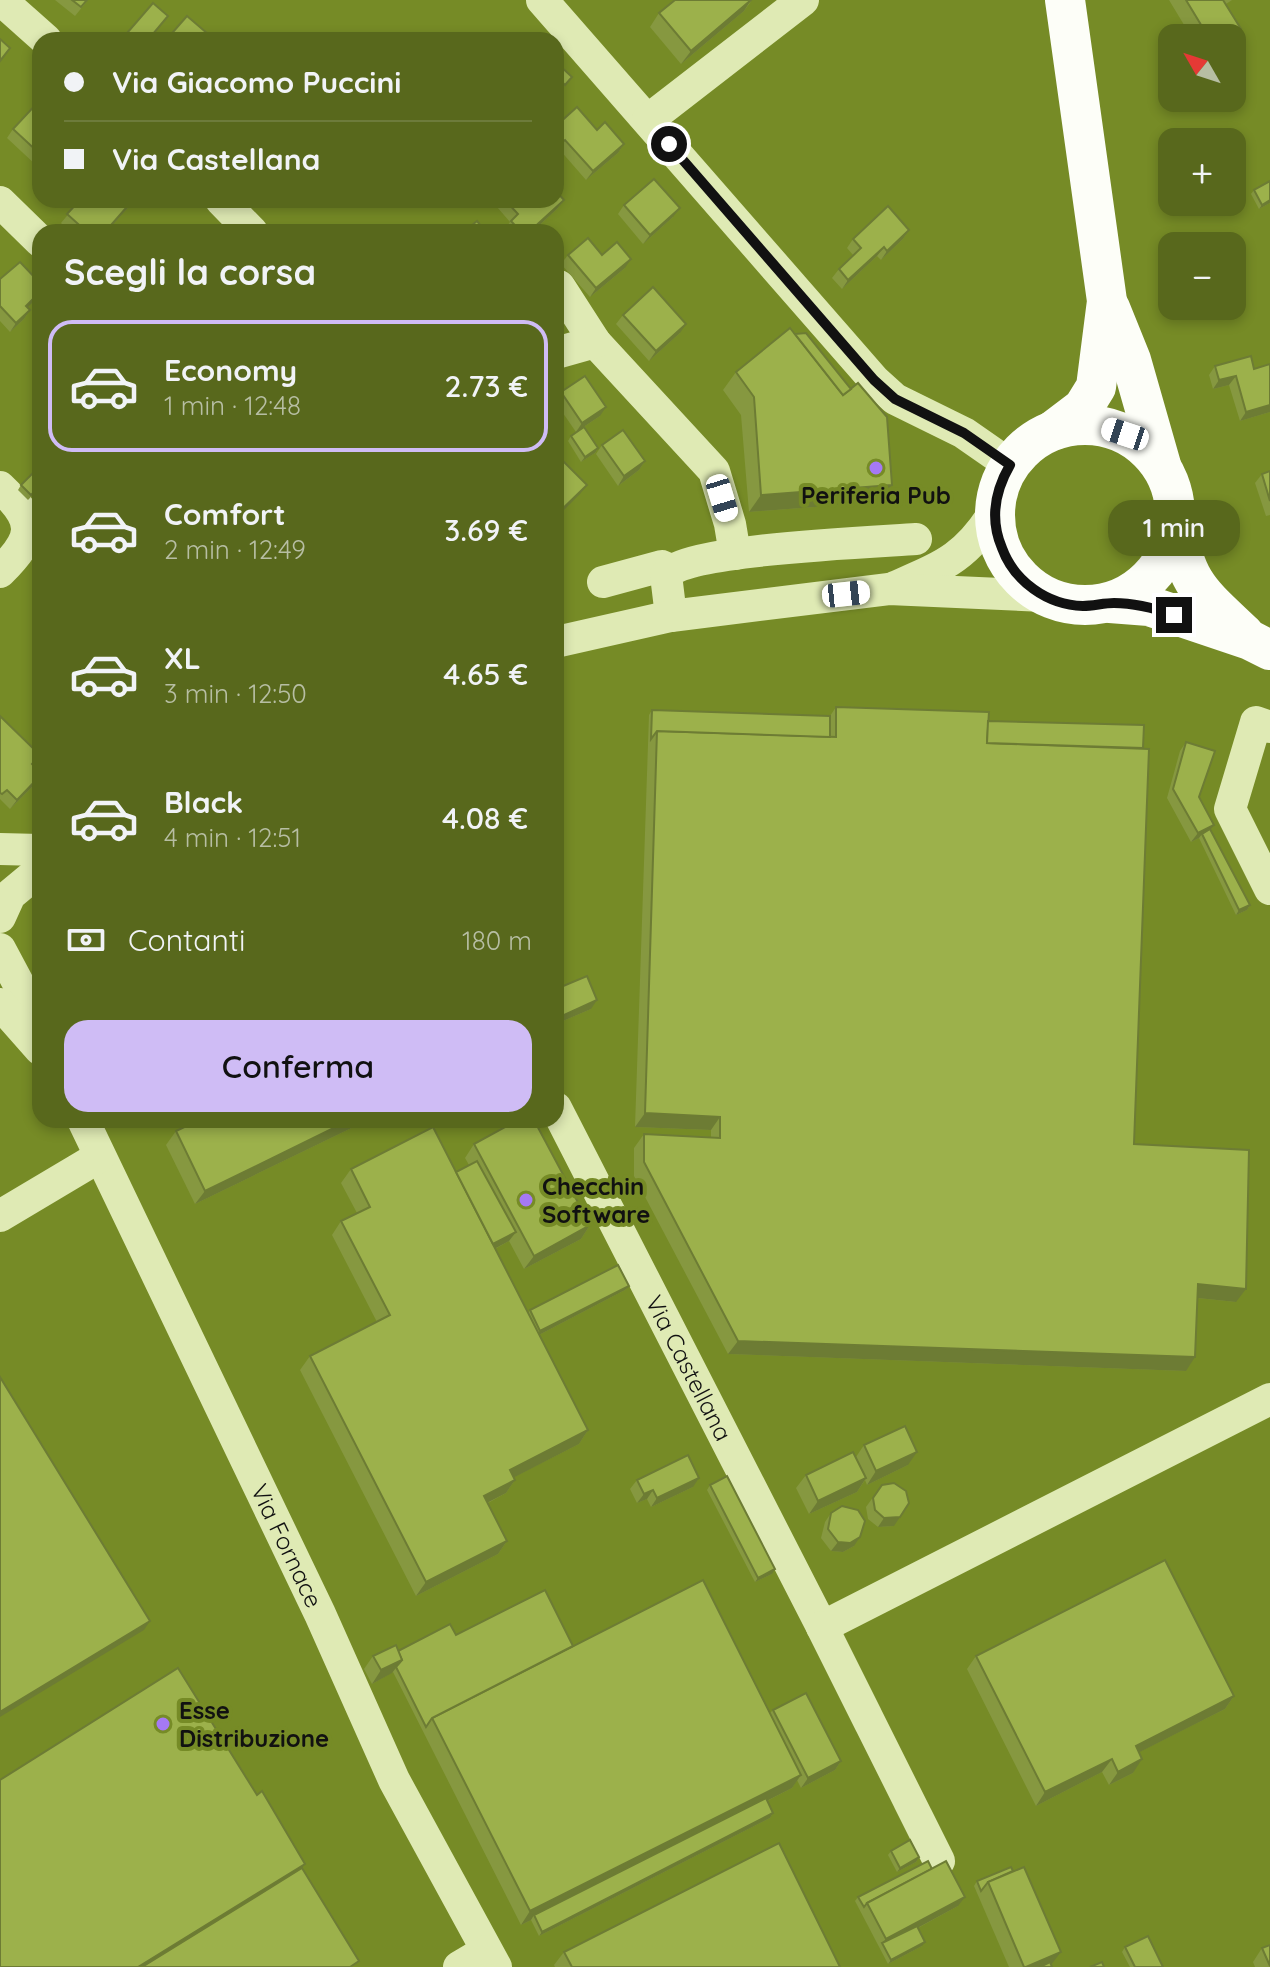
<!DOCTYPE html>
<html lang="it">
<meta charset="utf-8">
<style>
body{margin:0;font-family:Quicksand,sans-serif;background:#617029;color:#f1f3f6;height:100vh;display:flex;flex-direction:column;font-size:30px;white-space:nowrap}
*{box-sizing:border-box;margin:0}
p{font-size:26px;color:#b7bea3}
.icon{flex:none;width:44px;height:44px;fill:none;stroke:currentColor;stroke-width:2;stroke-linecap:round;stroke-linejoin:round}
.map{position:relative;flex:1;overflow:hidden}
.panel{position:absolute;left:32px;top:224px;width:532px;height:904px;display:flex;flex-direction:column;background:#58681c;border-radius:24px;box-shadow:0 4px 12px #0003}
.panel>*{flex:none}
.banner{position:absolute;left:32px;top:32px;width:532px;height:176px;border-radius:24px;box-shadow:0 4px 12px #0003;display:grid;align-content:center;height:176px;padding:0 32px;background:#58681c}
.needle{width:52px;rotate:309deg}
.controls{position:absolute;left:1158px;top:24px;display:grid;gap:16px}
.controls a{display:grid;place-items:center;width:88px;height:88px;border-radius:16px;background:#58681c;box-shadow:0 4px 12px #0003;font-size:40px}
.end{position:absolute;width:36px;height:36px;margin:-18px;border:10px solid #111;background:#fff;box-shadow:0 0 0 4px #fff}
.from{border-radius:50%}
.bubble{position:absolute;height:56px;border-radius:24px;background:#58681c;box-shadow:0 4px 12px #0003;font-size:26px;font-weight:600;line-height:56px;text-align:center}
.car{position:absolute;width:24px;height:48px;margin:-24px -12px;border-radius:10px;box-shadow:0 0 6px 2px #0007;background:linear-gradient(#fff 24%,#345 0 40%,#fff 0 76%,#345 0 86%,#fff 0)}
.banner b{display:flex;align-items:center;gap:28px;height:76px;font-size:30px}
.banner b+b{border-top:2px solid #6d7b3b}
.banner i{width:20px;height:20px;background:#f1f3f6}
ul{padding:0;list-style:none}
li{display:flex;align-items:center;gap:24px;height:132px;margin:0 16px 12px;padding:0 16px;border:4px solid transparent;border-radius:24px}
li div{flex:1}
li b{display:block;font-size:30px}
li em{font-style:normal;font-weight:600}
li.current{border-color:#cfbcf5}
li>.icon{width:72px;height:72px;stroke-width:1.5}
h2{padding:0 32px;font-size:36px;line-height:96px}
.pay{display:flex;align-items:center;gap:20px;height:88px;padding:0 32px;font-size:30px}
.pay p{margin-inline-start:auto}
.cta{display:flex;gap:16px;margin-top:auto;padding:16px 32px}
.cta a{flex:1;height:92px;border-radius:24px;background:#cfbcf5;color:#111;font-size:32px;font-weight:600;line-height:92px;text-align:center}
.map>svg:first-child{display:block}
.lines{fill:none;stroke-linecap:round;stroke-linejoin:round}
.minor{stroke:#dfeab4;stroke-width:32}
.major{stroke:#fdfef8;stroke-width:40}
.wall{fill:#869840}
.shaded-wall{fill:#6d7c34}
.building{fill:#9cb14b;stroke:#6d7c34;stroke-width:2}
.route{stroke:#111;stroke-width:10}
.poi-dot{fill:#a579f3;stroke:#768b26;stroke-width:3}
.labels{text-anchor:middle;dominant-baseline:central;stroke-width:8;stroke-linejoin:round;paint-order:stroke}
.poi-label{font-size:24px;font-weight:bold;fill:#111;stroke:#768b26;text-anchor:start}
.street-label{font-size:24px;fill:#111;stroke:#768b26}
</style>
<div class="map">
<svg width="1270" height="1967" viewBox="0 0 1270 1967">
<rect width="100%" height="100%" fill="#768b26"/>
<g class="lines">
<g class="minor">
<path d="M1,0L46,40"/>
<path d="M542,0L874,380L895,399L964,433L1010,465"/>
<path d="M648,120L803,0"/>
<path d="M221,200L252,232"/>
<path d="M0,202L40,241"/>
<path d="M556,289L559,286L595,342L714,471L730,524L735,554"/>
<path d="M556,353L595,342"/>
<path d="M0,487C37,522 35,537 0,572"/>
<path d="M603,582L662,566L671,570"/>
<path d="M895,587C943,566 966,558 995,511"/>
<path d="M671,616L666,575C687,549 874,542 916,539"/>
<path d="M556,642L671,616L889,589L1044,596"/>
<path d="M1270,727L1256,722L1230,809L1270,889"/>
<path d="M0,849L40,850"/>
<path d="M0,917L10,895L40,870"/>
<path d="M0,949L40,1024"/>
<path d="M0,1004L40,1049"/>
<path id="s1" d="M556,1108L822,1627L1270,1399"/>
<path id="s2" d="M83,1120L320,1614L394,1780L496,1967"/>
<path d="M0,1216L99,1157"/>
<path d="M822,1627L939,1861"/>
<path d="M459,1967L486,1951"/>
</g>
<g class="major">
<path d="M1110,308L1131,360L1161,465"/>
<circle cx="1085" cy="515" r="90"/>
<path d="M1054,430L1083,408L1096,387L1107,301L1065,0"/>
<path d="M1176,522C1185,584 1201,593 1244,634"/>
<path d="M1110,603L1149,606L1250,640L1270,650"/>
</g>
</g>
<g class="wall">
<path d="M55,0H88L75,16Z"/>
<path d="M752,0L744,11L681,64L650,27L659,13Z"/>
<path d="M1169,0H1232L1226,4L1232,38H1192Z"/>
<path d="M556,62L568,82L561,89L556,84Z"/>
<path d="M40,100V163L37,166L7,138L13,129Z"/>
<path d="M556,126L597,130L624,144L618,153L586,180L559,149L556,151Z"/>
<path d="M1270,181V203L1259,209L1251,194L1254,190Z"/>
<path d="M80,200H135L106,232H70L61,223Z"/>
<path d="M491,200H564L557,209L532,232H506L504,230L510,222Z"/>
<path d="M624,205L673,217L643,244L618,214Z"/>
<path d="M909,230L903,239L881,260L877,256L842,289L832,278L839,269L853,255L847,248L853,239Z"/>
<path d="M568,255H602L625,268L590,297L561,264Z"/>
<path d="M0,279L38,297L27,307L30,310L24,319L10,332L0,321Z"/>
<path d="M623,315L680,333L649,361L616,324Z"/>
<path d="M1215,366L1254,369L1270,412L1240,421L1229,385L1213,389L1209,375Z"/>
<path d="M736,372L892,485L880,502L749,512L741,415L723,390Z"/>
<path d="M561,392L600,416L576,432L556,403V400Z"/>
<path d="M571,436L598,448L595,453L581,462L568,441Z"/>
<path d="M602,445L645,461L639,470L618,486L596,454Z"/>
<path d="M1270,471V515L1266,516L1255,483L1262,474Z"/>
<path d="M40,482V487L28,500L18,490L21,485Z"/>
<path d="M40,668V682L34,676Z"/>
<path d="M836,707L988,721L1134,1144L1236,1302L1197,1298L1186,1371L728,1354L634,1176V1148L644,1134L711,1137V1130L635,1127L649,715L652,710L830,716Z"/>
<path d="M0,716L33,765L40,772V777L36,783L10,809L0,799Z"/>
<path d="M1186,742L1199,797L1214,825L1210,829L1250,905L1247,910L1236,915L1199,838L1191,842L1167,798L1180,751Z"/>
<path d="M556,989L591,1009L556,1024Z"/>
<path d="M368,1120L195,1204L166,1145L176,1131Z"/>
<path d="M474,1144L590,1225L581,1239L524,1269L509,1241L495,1249L528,1313L530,1310L629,1286L625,1290L539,1335L588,1430L579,1444L514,1477L515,1480L506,1493L488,1503L507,1541L498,1554L416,1596L300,1370L310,1356L377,1322L332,1235L341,1221L357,1213L341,1183L351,1169L456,1172L469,1165L465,1158Z"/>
<path d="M864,1445L908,1465L867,1485L865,1480L857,1492L809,1514L796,1488L806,1475L856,1457Z"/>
<path d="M637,1480L693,1487L651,1507L647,1499L637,1503L630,1489Z"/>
<path d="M710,1485L772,1574L755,1582L707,1490Z"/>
<path d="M882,1485L894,1526L878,1527L868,1519L866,1507Z"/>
<path d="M831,1513L854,1546L843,1552L831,1551L821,1538L825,1522Z"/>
<path d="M456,1635L573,1646L770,1713L773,1710L841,1761L835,1770L801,1788L797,1780L792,1788L767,1801L773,1813L770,1818L539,1936L531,1920L521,1925L393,1672L372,1684L364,1669L373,1656L398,1651Z"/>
<path d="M976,1656L1234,1696L1225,1709L1139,1752L1133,1773L1109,1785L1102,1772L1036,1806L967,1669Z"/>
<path d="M891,1851L919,1857L916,1862L897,1872L888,1855Z"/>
<path d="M1011,1867L1052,1965V1967H1009L974,1886L977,1881Z"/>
<path d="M932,1869L958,1906L918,1928L922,1946L888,1964L855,1901L858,1897Z"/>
<path d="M1125,1947L1163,1967H1130L1122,1952Z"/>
<path d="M1262,1948L1270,1967H1255L1253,1962Z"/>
<path d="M564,1952L840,1967H555L554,1965Z"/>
</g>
<g class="shaded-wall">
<path d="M751,0L744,11L681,64L691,51Z"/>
<path d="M1241,29L1232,41V38H1225Z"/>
<path d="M624,144L618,153L586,180L593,171Z"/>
<path d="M133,200H135L106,232H105Z"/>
<path d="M564,200L557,209L532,232H529Z"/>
<path d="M1270,200V203L1259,209L1262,205Z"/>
<path d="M680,208L673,217L643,244L650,235Z"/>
<path d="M909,230L903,239L881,260L887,251Z"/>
<path d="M884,247L877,256L842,289L848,280Z"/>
<path d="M631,259L625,268L590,297L596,288Z"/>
<path d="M40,292L38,297L20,315L26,306Z"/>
<path d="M30,310L24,319L10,332L16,323Z"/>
<path d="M686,324L680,333L649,361L656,351Z"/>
<path d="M1236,376L1229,385L1213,389L1219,380Z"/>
<path d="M1270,405V412L1240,421L1246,412Z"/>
<path d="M606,407L600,416L576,432L582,423Z"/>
<path d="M598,448L595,453L581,462L585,457Z"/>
<path d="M645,461L639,470L618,486L624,476Z"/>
<path d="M587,485L580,494L556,518V515Z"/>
<path d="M892,485L880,502L749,512L761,495Z"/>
<path d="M40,776L36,783L10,809L17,800Z"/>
<path d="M1214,825L1207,834H1202L1199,838L1191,842L1198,833Z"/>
<path d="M1250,905L1247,910L1236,915L1239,910Z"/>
<path d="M597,1000L591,1009L556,1024L562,1016Z"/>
<path d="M645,1113L720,1117L711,1130L635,1127Z"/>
<path d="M350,1120H368L195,1204L205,1191Z"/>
<path d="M590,1225L581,1239L524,1269L534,1256Z"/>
<path d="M516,1232L509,1241L483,1255L489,1246Z"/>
<path d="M1198,1284L1246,1289L1236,1302L1188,1297Z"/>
<path d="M629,1286L625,1290L537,1336L540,1331Z"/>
<path d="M738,1341L1195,1357L1186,1371L728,1354Z"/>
<path d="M588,1430L579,1444L501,1484L510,1470Z"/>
<path d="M917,1452L908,1465L867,1485L876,1471Z"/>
<path d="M699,1478L693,1487L651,1507L657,1498Z"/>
<path d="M866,1478L857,1492L809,1514L818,1501Z"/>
<path d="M515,1480L506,1493L475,1509L484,1496Z"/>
<path d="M653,1490L647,1499L637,1503L644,1494Z"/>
<path d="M900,1517L894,1526L878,1527L884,1518Z"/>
<path d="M860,1537L854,1546L843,1552L831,1551L838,1542Z"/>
<path d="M507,1541L498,1554L416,1596L426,1582Z"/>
<path d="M775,1569L772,1574L755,1582L758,1578Z"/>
<path d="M150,1621L144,1630L0,1717V1712Z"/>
<path d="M402,1660L392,1673L372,1684L381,1670Z"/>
<path d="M1234,1696L1225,1709L1126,1759L1136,1746Z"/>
<path d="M1112,1759L1102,1772L1036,1806L1045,1792Z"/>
<path d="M1142,1759L1133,1773L1109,1785L1118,1772Z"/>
<path d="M841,1761L835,1770L801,1788L808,1778Z"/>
<path d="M801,1775L792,1788L535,1918L534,1915L531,1920L521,1925L530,1911Z"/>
<path d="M773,1813L770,1818L539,1936L542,1932Z"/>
<path d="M919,1857L916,1862L897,1872L900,1868Z"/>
<path d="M305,1864L295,1877L150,1967H138Z"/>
<path d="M965,1897L958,1906L884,1946L882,1943L886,1939Z"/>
<path d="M925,1942L922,1946L888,1964L891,1960Z"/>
<path d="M1061,1952L1051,1965L1047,1967H1026Z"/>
</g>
<g class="building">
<path d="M72,0H87L81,7Z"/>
<path d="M675,0H751L691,51L659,13Z"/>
<path d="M1186,0H1223L1241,29L1225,38H1209Z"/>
<path d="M153,3L168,16L148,40H121Z"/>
<path d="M187,16L215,40H166Z"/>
<path d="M0,39L10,48L0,61Z"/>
<path d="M556,62L572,77L565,85L556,76Z"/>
<path d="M40,100V154L13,129Z"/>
<path d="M577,107L597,130L605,122L624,144L593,171L565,140L556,147V126Z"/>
<path d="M654,179L680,208L650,235L624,205Z"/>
<path d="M1270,181V200L1262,205L1254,190Z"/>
<path d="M556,191L564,200L529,232H521L511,221L518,214L505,200H556Z"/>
<path d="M80,200H133L105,232H87L67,214Z"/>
<path d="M888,206L909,230L887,251L884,247L848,280L839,269L861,248L853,239Z"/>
<path d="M477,221L486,232H464Z"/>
<path d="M588,238L602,255L617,242L631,259L596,288L568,255Z"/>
<path d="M20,262L40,283V292L26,306L30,310L16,323L0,306V279Z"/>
<path d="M653,287L686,324L656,351L623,315Z"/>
<path d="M790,328L843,395L858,383L887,417L892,485L761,495L754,397L736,372Z"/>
<path d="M806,333L851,389L843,395L795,334Z"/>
<path d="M1251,356L1254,369L1270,364V405L1246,412L1236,376L1219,380L1215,366Z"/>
<path d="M585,376L606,407L582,423L561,392Z"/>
<path d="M584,427L598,448L585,457L571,436Z"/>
<path d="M623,430L645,461L624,476L602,445Z"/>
<path d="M556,454L587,485L556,515Z"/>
<path d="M1270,471V501L1262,474Z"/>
<path d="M32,474L40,482V486L31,495L21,485Z"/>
<path d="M836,707L989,712L987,743L1149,749L1134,1144L1249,1150L1246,1289L1198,1284L1195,1357L738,1341L644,1162V1134L720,1138V1117L645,1113L657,731L836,737Z"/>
<path d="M652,710L830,716V737L657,731L651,739Z"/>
<path d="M0,716L40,755L32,764L40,772V776L17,800L7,790L2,794L0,793Z"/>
<path d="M988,721L1144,725L1143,748L987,743Z"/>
<path d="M1186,742L1215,751L1199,797L1214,825L1198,833L1173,789Z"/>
<path d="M1210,829L1250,905L1239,910L1202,834Z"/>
<path d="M587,976L597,1000L562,1016L556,1002V989Z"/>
<path d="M199,1120H350L205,1191L176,1131Z"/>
<path d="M518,1120H534L590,1225L534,1256L474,1144Z"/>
<path d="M433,1127L588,1430L510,1470L515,1480L484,1496L507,1541L426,1582L310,1356L390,1315L341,1221L370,1207L351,1169Z"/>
<path d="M477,1161L516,1232L493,1244L456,1172Z"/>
<path d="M618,1265L629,1286L540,1331L530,1310Z"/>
<path d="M0,1377L150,1621L0,1712Z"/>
<path d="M905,1426L917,1452L876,1471L864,1445Z"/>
<path d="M853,1452L866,1478L818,1501L806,1475Z"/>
<path d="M688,1455L699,1478L657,1498L653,1490L644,1494L637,1480Z"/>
<path d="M727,1476L775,1569L758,1578L710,1485Z"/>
<path d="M894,1483L906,1491L909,1503L900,1517L884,1518L875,1510L873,1498L882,1485Z"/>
<path d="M842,1506L858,1510L865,1521L860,1537L850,1543L838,1542L828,1529L831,1513Z"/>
<path d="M1165,1560L1234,1696L1136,1746L1142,1759L1118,1772L1112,1759L1045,1792L976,1656Z"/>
<path d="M703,1580L801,1775L530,1911L432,1718Z"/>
<path d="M545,1590L573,1646L432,1718L426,1727L396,1667L402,1660L398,1651L450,1624L456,1635Z"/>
<path d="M396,1645L402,1660L381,1670L373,1656Z"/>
<path d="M178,1668L257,1795L262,1791L305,1864L138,1967H0V1780Z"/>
<path d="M806,1693L841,1761L808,1778L773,1710Z"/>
<path d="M766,1798L773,1813L542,1932L534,1915Z"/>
<path d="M910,1840L919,1857L900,1868L891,1851Z"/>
<path d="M779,1843L840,1967H572L564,1952Z"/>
<path d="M928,1861L932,1869L867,1903L864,1907L858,1897Z"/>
<path d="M946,1861L965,1897L886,1939L867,1903Z"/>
<path d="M1011,1867L1013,1871L988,1882L981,1891L977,1881Z"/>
<path d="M1024,1867L1061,1952L1026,1967H1024L988,1882Z"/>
<path d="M302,1868L359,1961L350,1967H142Z"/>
<path d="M917,1926L925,1942L891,1960L882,1943Z"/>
<path d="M1148,1936L1163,1967H1135L1125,1947Z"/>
<path d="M1270,1945V1966L1262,1948Z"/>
<path d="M1050,1962L1052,1967H1040Z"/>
<path d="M1102,1962L1104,1967H1090Z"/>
</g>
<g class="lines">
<path class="route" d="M669,144L874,380L895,399L964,433L1010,465C995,491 990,520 1002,548C1014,581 1047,605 1083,606C1093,606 1104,603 1114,603C1135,603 1154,608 1174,615"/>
</g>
<g class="poi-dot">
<circle cx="876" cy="468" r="8"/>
<circle cx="526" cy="1200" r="8"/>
<circle cx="163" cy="1724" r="8"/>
</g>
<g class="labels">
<g class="poi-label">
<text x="876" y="495" text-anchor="middle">Periferia Pub</text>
<text x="542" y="1186">Checchin<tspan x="542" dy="28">Software</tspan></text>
<text x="179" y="1710">Esse<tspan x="179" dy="28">Distribuzione</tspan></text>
</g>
<g class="street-label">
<text stroke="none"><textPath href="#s1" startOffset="292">Via Castellana</textPath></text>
<text stroke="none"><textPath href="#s2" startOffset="472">Via Fornace</textPath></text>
</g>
</g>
</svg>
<div class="controls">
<a><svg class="needle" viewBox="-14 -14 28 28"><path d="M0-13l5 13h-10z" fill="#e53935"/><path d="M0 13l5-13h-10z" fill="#b7bea3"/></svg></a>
<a>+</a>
<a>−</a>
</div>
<i class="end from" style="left:669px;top:144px"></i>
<i class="end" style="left:1174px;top:615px"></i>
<div class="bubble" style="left:1108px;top:500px;width:132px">1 min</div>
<i class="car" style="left:1125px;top:434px;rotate:288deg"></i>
<i class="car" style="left:722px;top:498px;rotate:163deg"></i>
<i class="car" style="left:846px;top:594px;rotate:84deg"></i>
<div class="banner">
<b><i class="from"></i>Via Giacomo Puccini</b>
<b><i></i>Via Castellana</b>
</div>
<section class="panel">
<h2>Scegli la corsa</h2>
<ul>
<li class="current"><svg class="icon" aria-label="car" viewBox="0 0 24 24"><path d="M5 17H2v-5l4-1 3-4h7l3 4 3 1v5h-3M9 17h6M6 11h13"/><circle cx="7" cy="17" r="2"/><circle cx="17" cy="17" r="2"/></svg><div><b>Economy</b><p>1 min · 12:48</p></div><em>2.73 €</em></li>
<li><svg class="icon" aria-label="car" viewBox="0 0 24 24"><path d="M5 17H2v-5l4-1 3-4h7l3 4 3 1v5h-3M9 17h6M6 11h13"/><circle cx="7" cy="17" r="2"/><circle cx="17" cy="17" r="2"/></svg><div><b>Comfort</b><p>2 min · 12:49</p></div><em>3.69 €</em></li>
<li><svg class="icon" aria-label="car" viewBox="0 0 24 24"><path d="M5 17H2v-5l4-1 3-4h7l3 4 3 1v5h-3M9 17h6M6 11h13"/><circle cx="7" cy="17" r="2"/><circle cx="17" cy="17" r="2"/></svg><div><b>XL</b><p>3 min · 12:50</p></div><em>4.65 €</em></li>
<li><svg class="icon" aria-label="car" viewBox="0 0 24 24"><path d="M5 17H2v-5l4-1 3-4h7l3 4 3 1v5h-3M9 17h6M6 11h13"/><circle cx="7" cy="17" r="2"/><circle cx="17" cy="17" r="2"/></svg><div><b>Black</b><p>4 min · 12:51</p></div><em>4.08 €</em></li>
</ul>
<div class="pay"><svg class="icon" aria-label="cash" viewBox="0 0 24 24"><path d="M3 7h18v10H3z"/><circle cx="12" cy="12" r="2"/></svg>Contanti<p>180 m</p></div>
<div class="cta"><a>Conferma</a></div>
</section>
</div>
